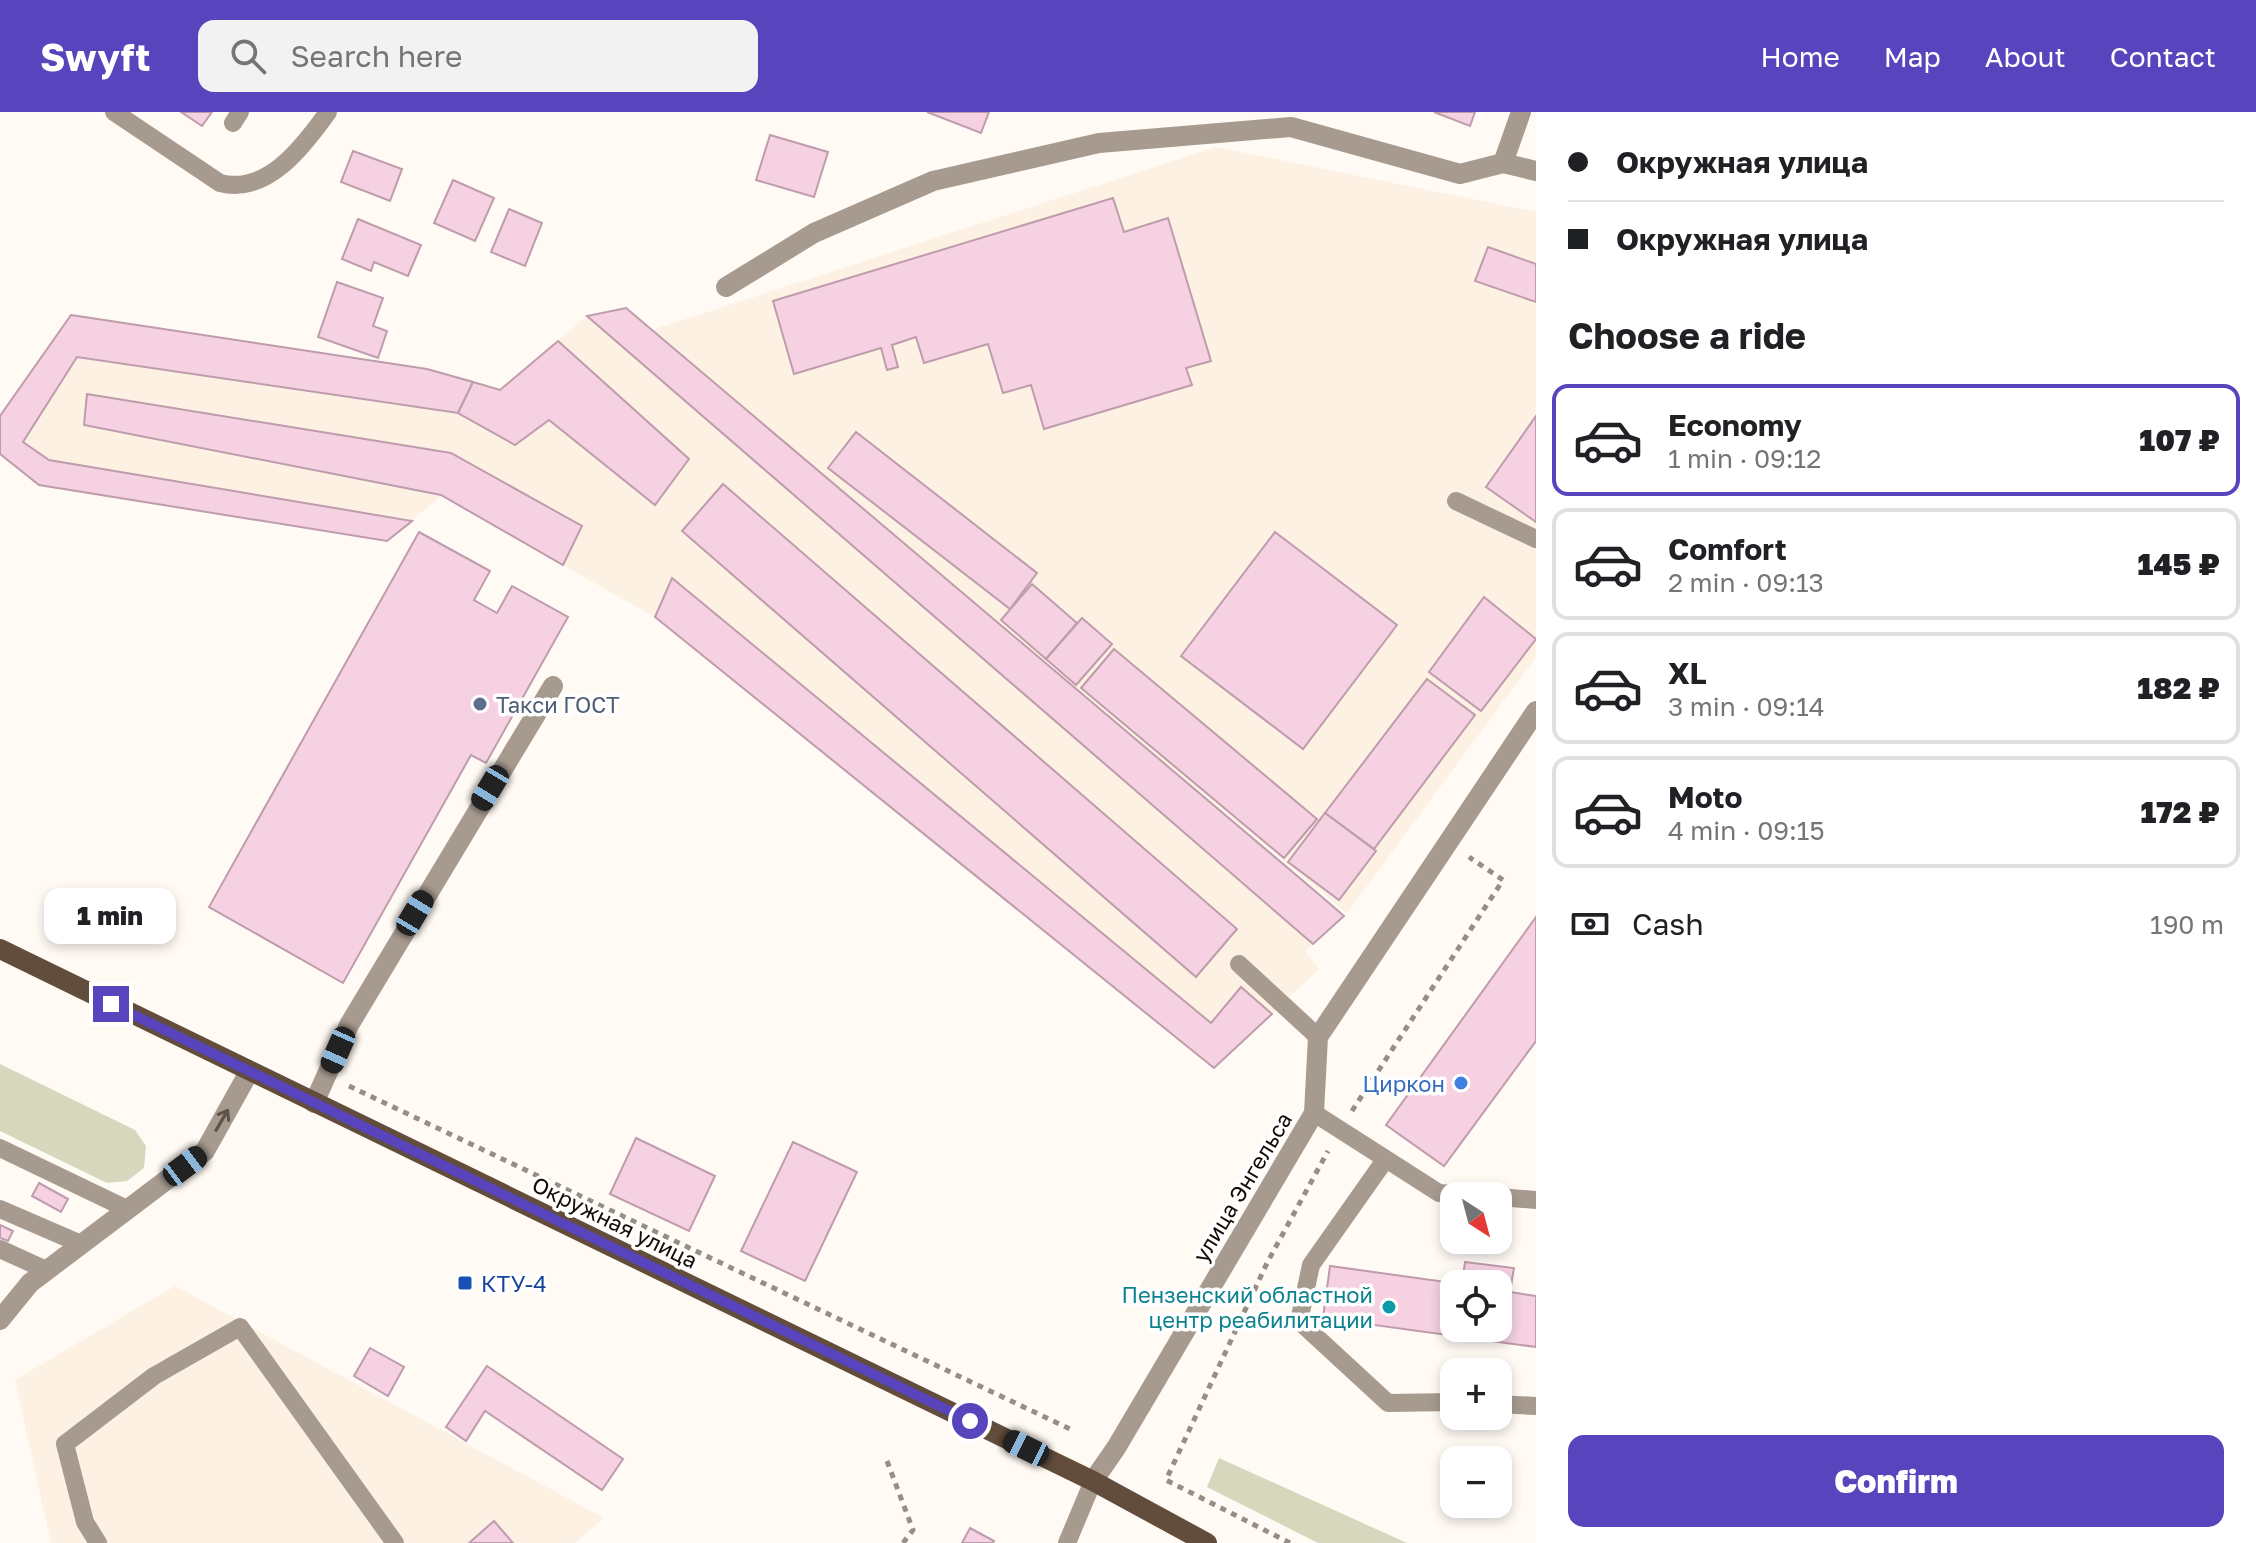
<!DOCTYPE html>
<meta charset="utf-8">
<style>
body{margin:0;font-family:"Golos Text",sans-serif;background:#f2f2f2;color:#202124;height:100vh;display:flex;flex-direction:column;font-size:30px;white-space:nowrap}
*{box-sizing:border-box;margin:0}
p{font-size:26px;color:#757577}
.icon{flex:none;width:44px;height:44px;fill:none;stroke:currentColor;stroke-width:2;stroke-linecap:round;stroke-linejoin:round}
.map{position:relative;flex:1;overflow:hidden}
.side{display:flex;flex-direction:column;background:#fff;width:720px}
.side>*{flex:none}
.top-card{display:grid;align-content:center;height:176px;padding:0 32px;background:#fff}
.needle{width:52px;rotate:144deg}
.tools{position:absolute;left:1440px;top:1070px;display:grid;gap:16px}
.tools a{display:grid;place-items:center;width:72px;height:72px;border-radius:16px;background:#fff;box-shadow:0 4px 12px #0003;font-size:40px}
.end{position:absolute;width:36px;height:36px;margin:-18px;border:10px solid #5844bc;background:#fff;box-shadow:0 0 0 4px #fff}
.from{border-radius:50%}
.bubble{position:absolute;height:56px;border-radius:16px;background:#fff;box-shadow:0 4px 12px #0003;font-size:26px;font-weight:800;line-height:56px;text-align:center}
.car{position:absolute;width:24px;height:48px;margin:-24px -12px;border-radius:10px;box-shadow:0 0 6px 2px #0007;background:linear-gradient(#222 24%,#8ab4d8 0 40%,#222 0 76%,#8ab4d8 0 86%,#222 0)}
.top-card b{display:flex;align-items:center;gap:28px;height:76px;font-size:30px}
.top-card b+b{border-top:2px solid #e0e0e0}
.top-card i{width:20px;height:20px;background:#202124}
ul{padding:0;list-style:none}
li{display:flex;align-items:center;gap:24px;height:112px;margin:0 16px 12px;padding:0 16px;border:4px solid #e0e0e0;border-radius:16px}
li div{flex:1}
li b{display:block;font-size:30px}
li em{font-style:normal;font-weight:800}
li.selected{border-color:#5844bc}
li>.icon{width:72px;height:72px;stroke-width:1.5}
h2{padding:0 32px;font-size:36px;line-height:96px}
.pay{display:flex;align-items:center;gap:20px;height:88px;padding:0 32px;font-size:30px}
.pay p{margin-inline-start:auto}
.action{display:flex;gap:16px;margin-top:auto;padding:16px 32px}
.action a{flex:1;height:92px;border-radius:16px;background:#5844bc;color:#fff;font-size:32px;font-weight:800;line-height:92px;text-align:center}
header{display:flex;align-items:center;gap:48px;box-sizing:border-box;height:112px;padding:0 40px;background:#5844bc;color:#fff}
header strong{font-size:38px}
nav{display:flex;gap:44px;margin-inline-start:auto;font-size:28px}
.search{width:560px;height:72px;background:#f2f2f2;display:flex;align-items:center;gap:20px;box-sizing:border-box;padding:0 28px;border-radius:16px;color:#757577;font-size:30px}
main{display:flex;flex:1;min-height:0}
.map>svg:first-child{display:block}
.built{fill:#fcf1e2}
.green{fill:#d6d8be}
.building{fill:#f5d1e2;stroke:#be9cac;stroke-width:2}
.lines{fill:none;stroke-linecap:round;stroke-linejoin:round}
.path{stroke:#958e87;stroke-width:5;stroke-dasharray:6 6;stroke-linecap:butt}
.service{stroke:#a79b90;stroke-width:18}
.minor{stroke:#a79b90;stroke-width:20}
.primary{stroke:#624d3c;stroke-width:20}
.oneway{stroke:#5e544a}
.route{stroke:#5844bc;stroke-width:10}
.service-dot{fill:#5c6f8a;stroke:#fff;stroke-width:3}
.shop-dot{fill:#3f7fe0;stroke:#fff;stroke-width:3}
.transit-dot{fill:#1a4fb4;stroke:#fff;stroke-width:3}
.culture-dot{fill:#0f9aa8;stroke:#fff;stroke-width:3}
.labels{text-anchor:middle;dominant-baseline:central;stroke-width:7;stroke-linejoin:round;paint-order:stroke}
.service-label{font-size:22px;fill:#4e5e75;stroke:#fff;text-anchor:start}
.shop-label{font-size:22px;fill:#366cbe;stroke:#fff;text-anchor:end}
.street-label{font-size:22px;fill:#140c04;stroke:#fff}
.transit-label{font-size:22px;fill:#164399;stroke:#fff;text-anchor:start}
.culture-label{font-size:22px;fill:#0d838f;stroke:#fff;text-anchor:end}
</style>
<header>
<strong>Swyft</strong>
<div class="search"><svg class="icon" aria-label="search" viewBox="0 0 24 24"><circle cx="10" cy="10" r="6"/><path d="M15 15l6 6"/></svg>Search here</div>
<nav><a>Home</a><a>Map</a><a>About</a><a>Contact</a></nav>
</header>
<main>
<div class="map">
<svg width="1536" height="1431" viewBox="0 0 1536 1431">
<rect width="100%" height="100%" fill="#fffaf4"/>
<g class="built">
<path d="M1216,35L1536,100V545L1347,801L1147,636L1344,804L1305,839L1319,857L1214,956L655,505L441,384L387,429L39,373L0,342V304L71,203L427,257L500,278L587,204L626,196L652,218Z"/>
<path d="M175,1174L604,1406L575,1431H51L15,1268Z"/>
</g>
<g class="green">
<path d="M0,952L135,1018L146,1034L144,1056L127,1069L107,1071L0,1019Z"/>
<path d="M1219,1346L1407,1431H1318L1207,1375Z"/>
</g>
<g class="building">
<path d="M181,0H212L202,14Z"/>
<path d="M927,0H989L981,21Z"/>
<path d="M1434,0H1475L1470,14Z"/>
<path d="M770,23L828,40L814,85L756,68Z"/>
<path d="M353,39L402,57L390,89L341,70Z"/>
<path d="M453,68L494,86L475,129L434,111Z"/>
<path d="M1113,86L1124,120L1168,106L1211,249L1186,256L1192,273L1044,317L1031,273L1003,281L988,232L924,251L916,225L892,233L898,255L887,258L881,236L794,262L773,189Z"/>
<path d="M509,97L542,111L525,154L491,140Z"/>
<path d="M358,107L421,133L408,164L374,150L371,159L342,147Z"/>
<path d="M1488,135L1536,152V190L1475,169Z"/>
<path d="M337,170L383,186L373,214L387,219L378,246L318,225Z"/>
<path d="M626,196L1315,779L1344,804L1313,832L587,204Z"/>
<path d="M71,203L427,257L473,270L458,301L77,245L23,330L49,348L412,409L387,429L39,373L0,342V304Z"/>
<path d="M558,229L689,347L655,393L549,308L515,333L458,301L473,270L500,278Z"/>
<path d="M87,282L451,341L582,414L563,453L441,383L84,313Z"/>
<path d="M1536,304V410L1486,375Z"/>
<path d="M856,320L1037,461L1010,497L828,356Z"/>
<path d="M723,372L1237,817L1196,865L682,419Z"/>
<path d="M419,420L490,459L474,488L497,501L512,474L568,505L486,651L471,643L343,871L209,795Z"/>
<path d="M1275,420L1397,513L1303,637L1181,544Z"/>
<path d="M672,466L1211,911L1241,875L1272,902L1214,956L655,505Z"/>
<path d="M1032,472L1077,511L1046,547L1001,508Z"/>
<path d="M1484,485L1536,527L1481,599L1429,560Z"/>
<path d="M1082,506L1112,532L1076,573L1046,547Z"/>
<path d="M1114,537L1317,707L1284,746L1081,576Z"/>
<path d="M1427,567L1475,603L1374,737L1325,701Z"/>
<path d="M1325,701L1376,739L1339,788L1288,750Z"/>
<path d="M1536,805V929L1444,1054L1386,1013Z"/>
<path d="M636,1026L715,1064L689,1119L610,1082Z"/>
<path d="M793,1030L857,1060L805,1169L741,1139Z"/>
<path d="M39,1071L68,1087L61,1100L32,1084Z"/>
<path d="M0,1113L13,1119L8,1129L0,1126Z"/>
<path d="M1465,1150L1514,1156L1510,1180L1536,1184V1235L1323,1206L1330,1154L1460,1172H1454V1216H1498V1172H1462Z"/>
<path d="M370,1236L404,1255L388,1284L354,1264Z"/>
<path d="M487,1254L623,1347L602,1378L485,1299L466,1329L446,1315Z"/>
<path d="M494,1409L513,1431H469Z"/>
<path d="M970,1416L994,1429L993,1431H962Z"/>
</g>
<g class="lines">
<g class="path">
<path d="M349,974L1070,1317"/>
<path d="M1352,999L1503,768L1469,745"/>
<path d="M887,1349L913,1418L903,1431"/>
<path d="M1290,1431L1166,1368L1267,1151L1328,1039"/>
</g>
<g class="service">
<path d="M114,0L220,71C267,83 303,35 328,0"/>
<path d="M233,11L240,0"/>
<path d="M1456,389L1536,427"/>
<path d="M1239,852L1318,925"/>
<path d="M1314,1001L1439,1081L1477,1084"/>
<path d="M0,1036L127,1097"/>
<path d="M1385,1048L1311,1153L1299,1209L1388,1291L1454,1290"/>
<path d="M1498,1085L1536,1088"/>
<path d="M0,1097L81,1132"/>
<path d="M0,1137L46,1158"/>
<path d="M1498,1292L1536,1294"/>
<path d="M98,1431L85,1410L65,1332L154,1264L240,1215L395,1431"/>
<path d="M1067,1431L1093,1369"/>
</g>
<g class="minor">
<path d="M1521,0L1503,51L1536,59"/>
<path d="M726,175L814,121L933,69L1099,31L1291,15L1460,62L1503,51"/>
<path d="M314,991L349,913L553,574"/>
<path d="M0,1208L30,1171L205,1039L249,960"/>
<path d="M1093,1369L1116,1336L1314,1001L1318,925L1536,599"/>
</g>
<path class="primary" d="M0,837L1093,1369L1207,1431"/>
</g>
<defs><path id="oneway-shaft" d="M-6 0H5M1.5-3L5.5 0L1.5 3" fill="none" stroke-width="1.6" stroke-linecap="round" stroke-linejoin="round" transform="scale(2)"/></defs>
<use class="oneway" href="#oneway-shaft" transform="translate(222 1008) rotate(-60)"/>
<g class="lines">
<path class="route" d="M111,892L970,1309"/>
</g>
<circle class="service-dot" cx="480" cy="592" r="8"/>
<circle class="shop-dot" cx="1461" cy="971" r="8"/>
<rect class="transit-dot" x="457" y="1163" width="16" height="16" rx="4"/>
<circle class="culture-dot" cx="1389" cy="1195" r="8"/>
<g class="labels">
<g class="service-label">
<text x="496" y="592">Такси ГОСТ</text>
</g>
<g class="shop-label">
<text x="1445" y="971">Циркон</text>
</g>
<g class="street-label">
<text transform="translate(1242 1075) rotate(-59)">улица Энгельса</text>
<text transform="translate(615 1110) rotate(26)">Окружная улица</text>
</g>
<g class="transit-label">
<text x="481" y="1171">КТУ-4</text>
</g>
<g class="culture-label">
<text x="1373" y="1182">Пензенский областной<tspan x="1373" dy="25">центр реабилитации</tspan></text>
</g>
</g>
</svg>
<div class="tools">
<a><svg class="needle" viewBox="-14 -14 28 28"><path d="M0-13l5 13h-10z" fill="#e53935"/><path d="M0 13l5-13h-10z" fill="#757577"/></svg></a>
<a><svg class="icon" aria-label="locate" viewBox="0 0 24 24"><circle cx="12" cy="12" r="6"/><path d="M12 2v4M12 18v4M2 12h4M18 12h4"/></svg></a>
<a>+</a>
<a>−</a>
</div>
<i class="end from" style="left:970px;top:1309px"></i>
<i class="end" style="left:111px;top:892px"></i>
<div class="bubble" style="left:44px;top:776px;width:132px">1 min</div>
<i class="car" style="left:490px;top:676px;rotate:211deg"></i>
<i class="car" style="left:415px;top:801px;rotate:31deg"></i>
<i class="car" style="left:338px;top:938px;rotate:204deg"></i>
<i class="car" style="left:185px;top:1054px;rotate:53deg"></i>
<i class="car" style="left:1026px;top:1336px;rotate:296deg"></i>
</div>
<section class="side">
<div class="top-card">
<b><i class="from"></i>Окружная улица</b>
<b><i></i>Окружная улица</b>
</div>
<h2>Choose a ride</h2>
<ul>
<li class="selected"><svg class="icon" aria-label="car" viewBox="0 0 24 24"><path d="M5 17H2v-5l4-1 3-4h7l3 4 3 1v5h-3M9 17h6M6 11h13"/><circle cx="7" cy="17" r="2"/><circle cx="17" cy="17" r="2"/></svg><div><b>Economy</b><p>1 min · 09:12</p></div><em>107 ₽</em></li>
<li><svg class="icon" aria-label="car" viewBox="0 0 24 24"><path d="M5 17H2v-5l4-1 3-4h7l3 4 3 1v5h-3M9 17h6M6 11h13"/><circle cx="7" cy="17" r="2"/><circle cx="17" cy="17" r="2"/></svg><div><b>Comfort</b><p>2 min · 09:13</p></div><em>145 ₽</em></li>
<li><svg class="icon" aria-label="car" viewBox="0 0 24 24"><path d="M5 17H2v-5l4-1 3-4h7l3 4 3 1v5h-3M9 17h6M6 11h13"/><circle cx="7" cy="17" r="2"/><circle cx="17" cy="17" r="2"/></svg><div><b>XL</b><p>3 min · 09:14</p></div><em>182 ₽</em></li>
<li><svg class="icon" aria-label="car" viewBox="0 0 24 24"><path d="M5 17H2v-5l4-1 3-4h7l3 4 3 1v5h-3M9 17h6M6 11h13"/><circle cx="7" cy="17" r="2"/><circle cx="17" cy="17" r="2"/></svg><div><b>Moto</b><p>4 min · 09:15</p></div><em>172 ₽</em></li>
</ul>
<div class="pay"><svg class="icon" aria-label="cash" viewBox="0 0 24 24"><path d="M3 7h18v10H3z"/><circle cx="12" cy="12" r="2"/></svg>Cash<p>190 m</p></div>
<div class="action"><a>Confirm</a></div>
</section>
</main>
